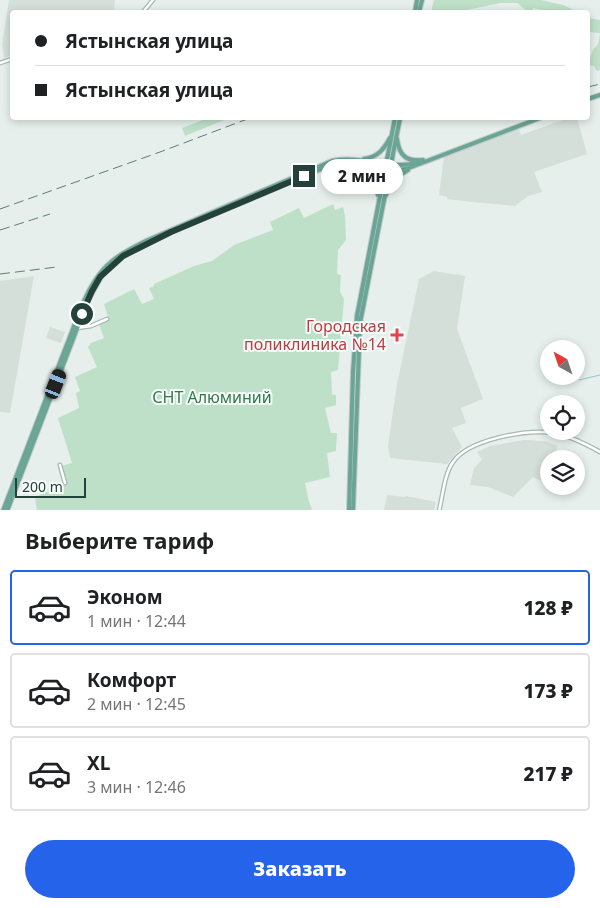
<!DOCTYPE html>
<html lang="ru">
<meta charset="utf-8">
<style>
body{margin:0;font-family:"Noto Sans",sans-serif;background:#f6f6f6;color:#202124;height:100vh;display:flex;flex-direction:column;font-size:19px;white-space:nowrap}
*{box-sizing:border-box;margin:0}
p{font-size:16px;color:#757577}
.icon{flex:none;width:28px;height:28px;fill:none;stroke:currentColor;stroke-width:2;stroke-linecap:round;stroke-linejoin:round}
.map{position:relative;height:510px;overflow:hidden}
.side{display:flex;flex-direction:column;background:#fff;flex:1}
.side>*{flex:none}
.banner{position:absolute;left:10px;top:10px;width:580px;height:110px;border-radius:5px;box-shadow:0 2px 8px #0003;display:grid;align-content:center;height:110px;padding:0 25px;background:#fff}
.needle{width:32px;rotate:320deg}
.controls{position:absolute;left:540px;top:340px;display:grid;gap:10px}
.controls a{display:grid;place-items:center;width:45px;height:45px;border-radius:50%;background:#fff;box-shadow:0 2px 8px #0003;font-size:25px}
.scale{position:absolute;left:15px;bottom:12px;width:71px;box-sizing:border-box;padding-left:5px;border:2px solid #24423a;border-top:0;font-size:14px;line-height:18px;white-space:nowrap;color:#24423a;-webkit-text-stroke:4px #f7fbf9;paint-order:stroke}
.end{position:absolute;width:22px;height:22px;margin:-11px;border:6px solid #24423a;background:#fff;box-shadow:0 0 0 2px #fff}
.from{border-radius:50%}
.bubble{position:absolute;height:35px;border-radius:18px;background:#fff;box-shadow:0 2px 8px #0003;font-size:16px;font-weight:800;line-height:35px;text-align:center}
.car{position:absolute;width:15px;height:30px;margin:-15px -8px;border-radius:6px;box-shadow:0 0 4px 1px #0007;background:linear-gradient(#222 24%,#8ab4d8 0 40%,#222 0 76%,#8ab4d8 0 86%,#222 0)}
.banner b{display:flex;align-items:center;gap:18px;height:48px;font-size:19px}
.banner b+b{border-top:1px solid #e0e0e0}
.banner i{width:12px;height:12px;background:#202124}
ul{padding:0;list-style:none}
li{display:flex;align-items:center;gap:15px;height:75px;margin:0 10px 8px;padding:0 15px;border:2px solid #e0e0e0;border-radius:5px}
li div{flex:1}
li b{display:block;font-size:19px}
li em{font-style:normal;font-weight:800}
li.current{border-color:#2563eb}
li>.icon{width:45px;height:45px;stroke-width:1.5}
h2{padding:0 25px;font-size:22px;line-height:60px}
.action{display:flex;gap:10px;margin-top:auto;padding:10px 25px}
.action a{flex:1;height:58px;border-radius:30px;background:#2563eb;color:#fff;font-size:20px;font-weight:800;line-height:58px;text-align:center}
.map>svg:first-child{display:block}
.built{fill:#d4dfda}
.green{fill:#bfe0c8}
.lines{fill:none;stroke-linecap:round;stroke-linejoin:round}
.stream{stroke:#8ec9d4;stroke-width:1}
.minor-casing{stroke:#a8b8b2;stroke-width:5}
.major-casing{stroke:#c2cac8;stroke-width:6}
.minor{stroke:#fff;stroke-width:2.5}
.major{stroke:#6aa596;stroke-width:4}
.rail{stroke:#5f7d75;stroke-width:1;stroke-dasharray:10 5;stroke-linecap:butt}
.route{stroke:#24423a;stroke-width:6}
.health-dot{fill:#e0444e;stroke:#f7fbf9;stroke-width:2}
.labels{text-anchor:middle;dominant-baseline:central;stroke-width:4;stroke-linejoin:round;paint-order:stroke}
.health-label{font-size:16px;fill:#be3a42;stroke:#f7fbf9;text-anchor:end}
.park-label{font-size:16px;fill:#2d7a4b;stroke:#f7fbf9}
</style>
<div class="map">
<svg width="600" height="511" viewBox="0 0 600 511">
<rect width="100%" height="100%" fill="#e6efeb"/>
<g class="built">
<path d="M9,0H115L114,12H12V55L4,58L2,45Z"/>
<path d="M568,118H577L587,154L534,172L542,192L528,196L515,206L473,202L447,199V197L439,195L444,157L519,129L521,135Z"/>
<path d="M434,271L465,276L457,329L483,399L461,408L466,423L452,428L462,447L447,464L390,458L388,446L397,384L419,279Z"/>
<path d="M34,276L10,413L0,412V281Z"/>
<path d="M50,327L65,332L61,343L46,338Z"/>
<path d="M524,440L545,441L558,446L552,459H549V466L541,481L533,477L513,497L488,487L470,485L474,468L482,460L477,452L490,446Z"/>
<path d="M387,495L405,497L406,496L436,502L434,510H384Z"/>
</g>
<g class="green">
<path d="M434,0H541L563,5L578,12H548L533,8V12H528L517,3H500L458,12H431Z"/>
<path d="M588,18L600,20V33L588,32Z"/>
<path d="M600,34V70L597,71L594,66L588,65L593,50L598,44Z"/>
<path d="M208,118H229L185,136L182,128Z"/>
<path d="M333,204L335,210L343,207L345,215L346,240L338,250L337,274L341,275L340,292L344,299L338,370L331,372L332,395H336V405L325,408L331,433H337L336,451L327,453L330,477L305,483L309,502L312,509L308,511H37L35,497L64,485L58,467L72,463L58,418L79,408L76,393L80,391L75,377L97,367L88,347L91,343L104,338L99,324L109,320L104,304L134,289L142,304L154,299L149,288L154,286V284L194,266L212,261L234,245L273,230L270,222L299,208L304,218Z"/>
</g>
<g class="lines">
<path class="stream" d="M579,380L600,375"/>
<defs>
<g id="minor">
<path d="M143,12L153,0"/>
<path d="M0,63L12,59"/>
<path d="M77,328L91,326L107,319"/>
<path d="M60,465L65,483"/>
<path d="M439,511C443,495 444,475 453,462C469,439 527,429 554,433C570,436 586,444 600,452"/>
</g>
<g id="major">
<path d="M415,12L417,0"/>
<path d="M419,12L422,0"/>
<path d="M588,99L600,95"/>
<path d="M397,139C399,156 407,162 423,160"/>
<path d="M364,159C378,157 384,149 390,138"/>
<path d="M333,166C352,167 374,174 378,195"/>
<path d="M386,195L392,180L408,170"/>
<path d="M3,511C24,456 45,402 66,347C76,323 83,296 99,275C111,258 130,249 148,240L332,161C360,155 388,170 416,163"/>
<path d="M7,511L88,300L102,275L123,256L171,232L326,167C355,160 379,173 406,169L540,118"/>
<path d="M349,511L353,372L357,316L395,118"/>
<path d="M353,511L360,323L400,118"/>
</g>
</defs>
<use href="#minor" class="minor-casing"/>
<use href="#major" class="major-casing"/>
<use href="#minor" class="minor"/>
<use href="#major" class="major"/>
<g class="rail">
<path d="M588,87L600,84"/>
<path d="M0,209L160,152L250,118"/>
<path d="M0,230L50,214"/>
<path d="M0,274L57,267"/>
</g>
</g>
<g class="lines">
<path class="route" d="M82,314L92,291L100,277L123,256L171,232L304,176"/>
</g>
<path class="health-dot" d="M394.5 327.5h5v5h5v5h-5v5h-5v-5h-5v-5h5z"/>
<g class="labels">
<g class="health-label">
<text x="386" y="326">Городская<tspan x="386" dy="18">поликлиника №14</tspan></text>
</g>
<g class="park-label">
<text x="212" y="397">СНТ Алюминий</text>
</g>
</g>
</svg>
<div class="controls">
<a><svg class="needle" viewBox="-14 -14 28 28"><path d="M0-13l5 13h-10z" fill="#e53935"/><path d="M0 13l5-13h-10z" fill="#757577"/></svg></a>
<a><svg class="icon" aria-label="locate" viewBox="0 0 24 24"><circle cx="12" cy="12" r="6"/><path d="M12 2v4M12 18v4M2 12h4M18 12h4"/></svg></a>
<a><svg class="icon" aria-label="layers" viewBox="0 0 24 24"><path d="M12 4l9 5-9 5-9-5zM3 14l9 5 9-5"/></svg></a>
</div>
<div class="scale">200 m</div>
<i class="end from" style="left:82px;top:314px"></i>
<i class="end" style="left:304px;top:176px"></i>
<div class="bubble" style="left:321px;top:159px;width:82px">2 мин</div>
<i class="car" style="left:56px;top:384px;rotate:21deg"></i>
<div class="banner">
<b><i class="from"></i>Ястынская улица</b>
<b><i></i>Ястынская улица</b>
</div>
</div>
<section class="side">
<h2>Выберите тариф</h2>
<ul>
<li class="current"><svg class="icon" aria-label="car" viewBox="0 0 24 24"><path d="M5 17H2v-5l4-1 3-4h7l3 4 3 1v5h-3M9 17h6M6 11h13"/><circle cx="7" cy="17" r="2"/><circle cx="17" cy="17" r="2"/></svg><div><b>Эконом</b><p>1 мин · 12:44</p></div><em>128 ₽</em></li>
<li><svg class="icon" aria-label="car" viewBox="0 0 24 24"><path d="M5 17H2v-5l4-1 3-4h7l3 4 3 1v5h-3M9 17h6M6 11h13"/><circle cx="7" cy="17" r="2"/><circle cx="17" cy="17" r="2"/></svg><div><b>Комфорт</b><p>2 мин · 12:45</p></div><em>173 ₽</em></li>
<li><svg class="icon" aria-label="car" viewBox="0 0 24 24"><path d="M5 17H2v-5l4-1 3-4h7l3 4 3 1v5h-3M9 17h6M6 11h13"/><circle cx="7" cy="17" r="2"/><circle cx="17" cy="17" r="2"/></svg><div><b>XL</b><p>3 мин · 12:46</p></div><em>217 ₽</em></li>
</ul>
<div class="action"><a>Заказать</a></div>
</section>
